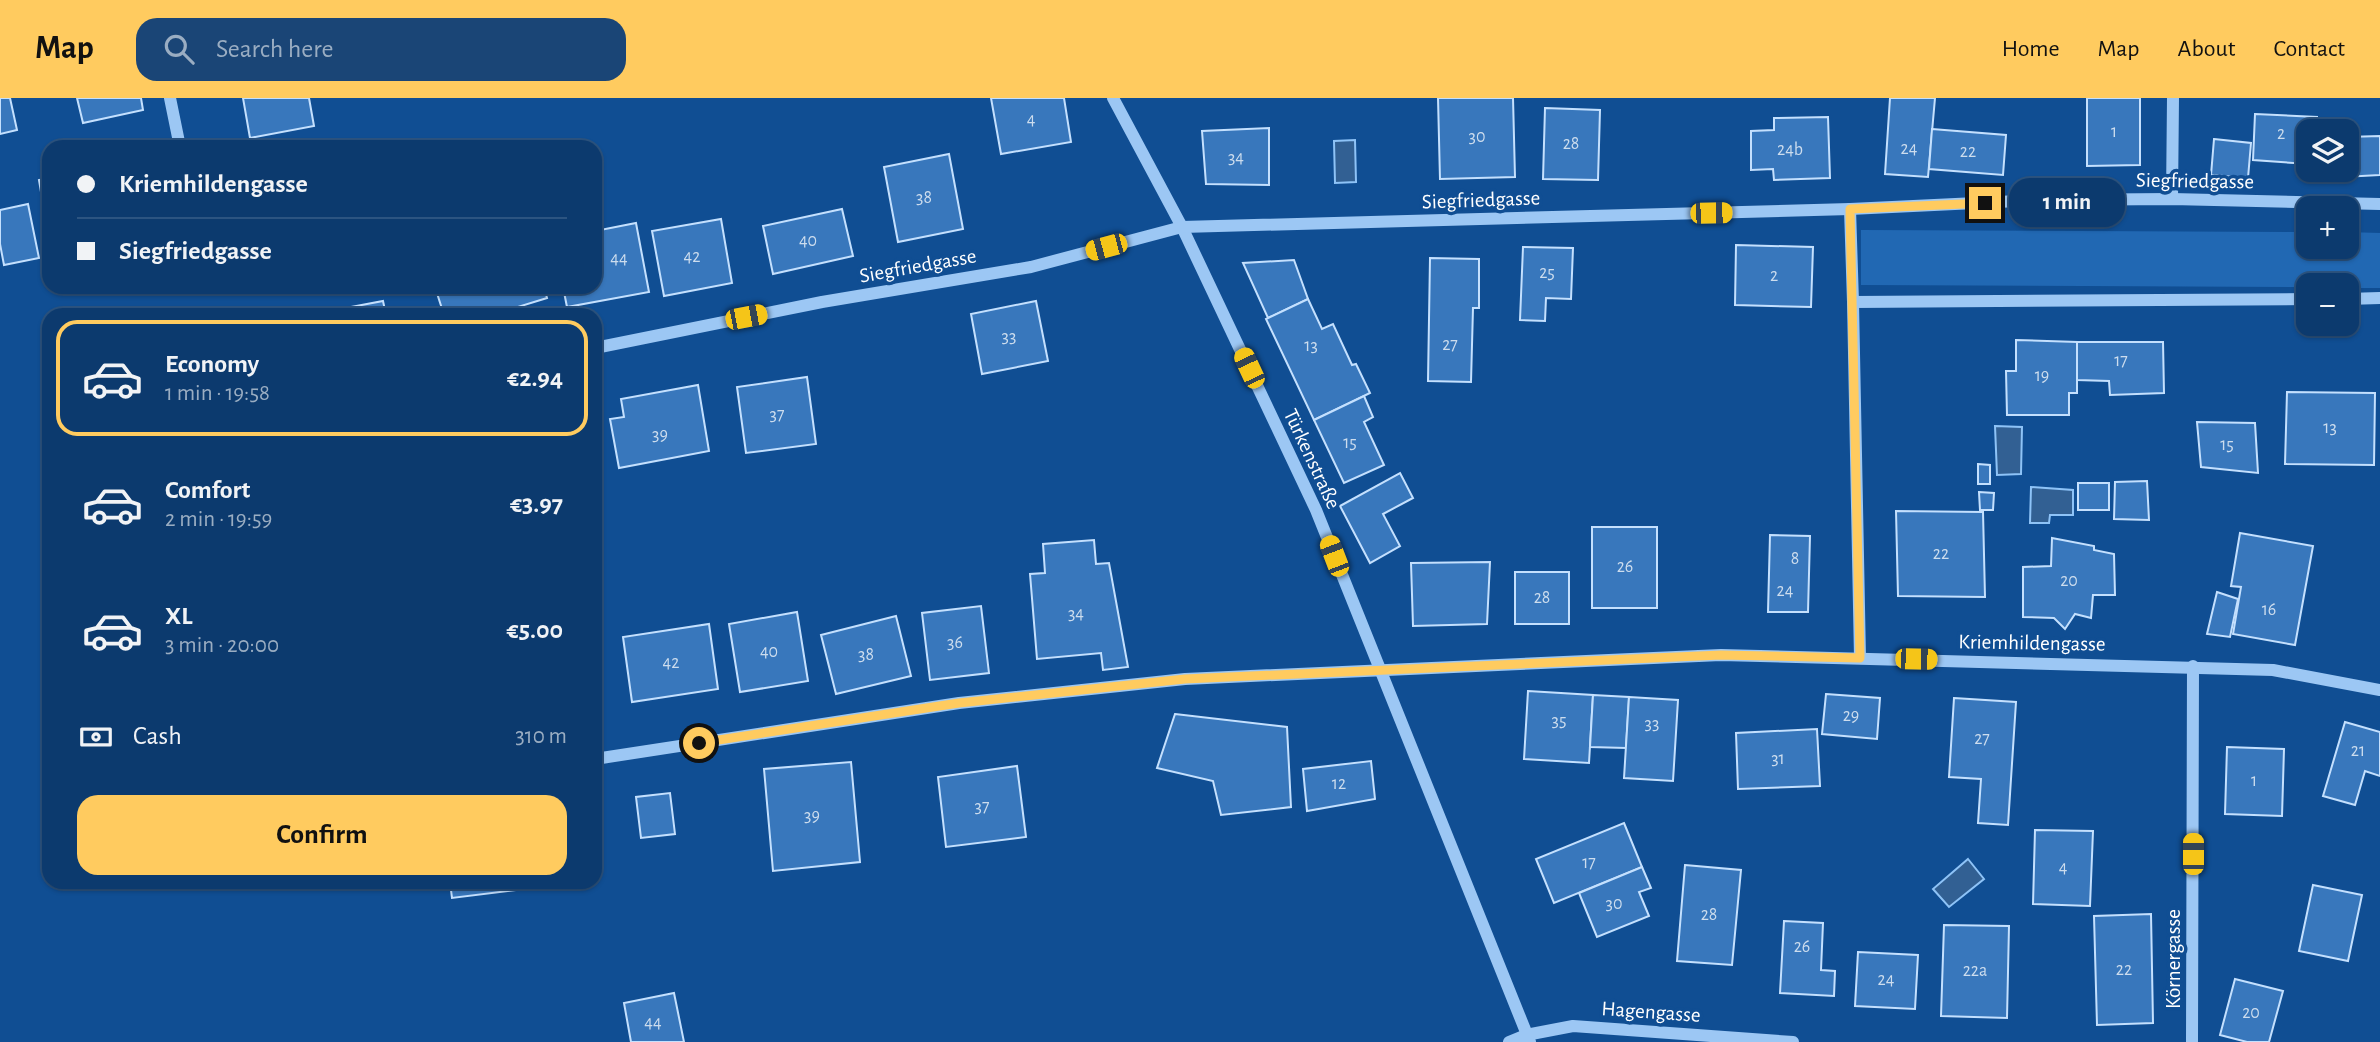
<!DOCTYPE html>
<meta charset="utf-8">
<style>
body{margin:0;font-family:"Alegreya Sans",sans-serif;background:#1a4576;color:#f1f3f6;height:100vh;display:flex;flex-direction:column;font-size:26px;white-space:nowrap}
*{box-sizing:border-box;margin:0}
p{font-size:23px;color:#9aadc2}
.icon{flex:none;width:38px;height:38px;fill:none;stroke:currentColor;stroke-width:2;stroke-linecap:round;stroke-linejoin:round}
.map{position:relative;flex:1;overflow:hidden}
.sheet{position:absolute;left:42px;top:210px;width:560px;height:581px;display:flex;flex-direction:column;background:#0c3a6e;border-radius:21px;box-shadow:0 2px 5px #0004,0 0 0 2px #2c5481}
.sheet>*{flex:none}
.hud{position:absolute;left:42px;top:42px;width:560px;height:154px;border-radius:21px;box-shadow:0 2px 5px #0004,0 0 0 2px #2c5481;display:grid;align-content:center;height:154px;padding:0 35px;background:#0c3a6e}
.fabs{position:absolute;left:2296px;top:21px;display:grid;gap:14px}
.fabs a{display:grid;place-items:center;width:63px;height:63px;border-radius:14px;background:#0c3a6e;box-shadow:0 2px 5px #0004,0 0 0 2px #2c5481;font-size:35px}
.end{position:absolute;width:32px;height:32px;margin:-16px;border:9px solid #ffcb5f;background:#111;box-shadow:0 0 0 4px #111}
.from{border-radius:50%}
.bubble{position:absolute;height:49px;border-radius:21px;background:#0c3a6e;box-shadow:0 2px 5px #0004,0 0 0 2px #2c5481;font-size:23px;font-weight:700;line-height:49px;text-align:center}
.car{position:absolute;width:21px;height:42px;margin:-21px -10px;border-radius:9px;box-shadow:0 0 5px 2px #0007;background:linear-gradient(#f5c518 24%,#345 0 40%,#f5c518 0 76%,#345 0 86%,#f5c518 0)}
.hud b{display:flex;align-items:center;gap:24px;height:66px;font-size:26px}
.hud b+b{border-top:2px solid #2c5481}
.hud i{width:18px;height:18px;background:#f1f3f6}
ul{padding:12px 0 0;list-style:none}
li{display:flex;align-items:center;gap:21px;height:116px;margin:0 14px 10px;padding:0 21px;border:4px solid transparent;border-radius:21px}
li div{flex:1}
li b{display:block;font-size:26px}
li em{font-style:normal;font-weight:700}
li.active{border-color:#ffcb5f}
li>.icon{width:63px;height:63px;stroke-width:1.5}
.pay{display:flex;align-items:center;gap:18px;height:77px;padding:0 35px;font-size:26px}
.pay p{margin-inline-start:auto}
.primary-button{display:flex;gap:14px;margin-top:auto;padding:14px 35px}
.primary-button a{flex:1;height:80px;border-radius:21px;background:#ffcb5f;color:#111;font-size:28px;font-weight:700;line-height:80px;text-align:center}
header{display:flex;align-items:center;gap:42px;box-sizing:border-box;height:98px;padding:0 35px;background:#ffcb5f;color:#111}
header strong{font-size:33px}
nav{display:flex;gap:38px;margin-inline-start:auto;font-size:24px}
.search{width:490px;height:63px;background:#1a4576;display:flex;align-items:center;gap:18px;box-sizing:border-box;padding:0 24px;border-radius:21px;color:#9aadc2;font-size:26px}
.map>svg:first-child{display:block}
.green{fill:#2168b3}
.water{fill:#326093;stroke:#8ec3f7;stroke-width:2}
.building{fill:#3877bc;stroke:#c4e0fe;stroke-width:2}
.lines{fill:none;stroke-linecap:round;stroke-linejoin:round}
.minor{stroke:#9cc7f4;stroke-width:12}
.route{stroke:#ffcb5f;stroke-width:9}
.labels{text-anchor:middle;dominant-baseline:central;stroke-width:7;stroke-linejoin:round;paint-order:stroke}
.number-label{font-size:18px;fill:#cdddee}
.street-label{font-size:21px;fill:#fff;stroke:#104e93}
</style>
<header>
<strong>Map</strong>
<div class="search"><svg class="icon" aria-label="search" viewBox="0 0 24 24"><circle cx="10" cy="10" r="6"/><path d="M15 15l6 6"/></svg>Search here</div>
<nav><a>Home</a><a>Map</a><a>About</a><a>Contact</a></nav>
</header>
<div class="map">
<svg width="2380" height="944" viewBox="0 0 2380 944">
<rect width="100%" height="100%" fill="#104e93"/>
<path class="green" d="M1861,132L2308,134V149H2347V134L2380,135V190H2347V187H2308V189L1861,187Z"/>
<g class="water">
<path d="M1355,42L1356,84L1335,85L1334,43Z"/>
<path d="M1995,328L2022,329L2021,376L1997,377Z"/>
<path d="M2031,389L2073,392V417H2050L2049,425H2030Z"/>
<path d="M1968,761L1984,781L1949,809L1933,791Z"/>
</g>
<g class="building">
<path d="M0,0H10L17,32L0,36Z"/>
<path d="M77,0H141L143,12L83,25Z"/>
<path d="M243,0H309L314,28L250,40Z"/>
<path d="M991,0H1064L1071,44L1001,56Z"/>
<path d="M1438,0H1513L1515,79L1440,81Z"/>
<path d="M1890,0H1935L1928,79L1885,76Z"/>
<path d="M2087,0H2140V67L2087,68Z"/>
<path d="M1545,10L1600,12L1598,82L1543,81Z"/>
<path d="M2255,16L2317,19L2316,33H2308V66L2253,62Z"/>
<path d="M1828,19L1830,80L1774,82L1773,71L1751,72V33L1774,32V20Z"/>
<path d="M1269,30V87L1206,86L1202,33Z"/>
<path d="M1932,31L2006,37L2003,77L1929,71Z"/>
<path d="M2380,38V77L2343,79V72H2347V39Z"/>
<path d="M2214,41L2251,45L2248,80L2211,77Z"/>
<path d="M949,56L963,131L898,144L884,69Z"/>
<path d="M49,80V142L39,82Z"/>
<path d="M28,106L39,160L4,167L0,146V112Z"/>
<path d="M842,111L853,158L773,176L763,128Z"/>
<path d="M721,121L732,185L664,198L652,133Z"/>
<path d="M636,125L649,194L567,209L563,189H595V133Z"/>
<path d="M1736,147L1813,149L1811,209L1735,207Z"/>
<path d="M1523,149L1573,150L1571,201L1546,200L1545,223L1520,222Z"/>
<path d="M1430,160L1479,161V210H1473L1471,284L1428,283Z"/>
<path d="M1294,162L1308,201L1268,220L1243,165Z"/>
<path d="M435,189H544L547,200L492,217H444Z"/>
<path d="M1308,201L1322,231L1333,226L1352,267L1356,266L1370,295L1314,322L1266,221Z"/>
<path d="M383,203L386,217H319V215Z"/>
<path d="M1036,203L1048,263L982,276L971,216Z"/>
<path d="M2016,242L2077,244V295H2069V317H2007L2006,273H2016Z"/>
<path d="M2077,244H2163L2164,295L2110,297L2109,283L2077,282Z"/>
<path d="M807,279L816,346L746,355L737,289Z"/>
<path d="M698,287L709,353L619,370L610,321L624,319L621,301Z"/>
<path d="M2287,294L2375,295L2374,367L2285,366Z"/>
<path d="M1364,298L1373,319L1364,324L1384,367L1344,385L1314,322Z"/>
<path d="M2197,324L2255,325L2258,375L2201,369Z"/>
<path d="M1978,366L1990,367V386H1978Z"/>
<path d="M1400,375L1413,400L1383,416L1400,448L1370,465L1340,408Z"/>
<path d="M2147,383L2149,422L2114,421L2115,384Z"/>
<rect x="2078" y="385" width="31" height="27"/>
<path d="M1979,394L1994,395L1993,412H1980Z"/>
<path d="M1896,413L1983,414L1985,499L1898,498Z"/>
<rect x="1592" y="429" width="65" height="81"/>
<path d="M2240,435L2313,448L2295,547L2233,536L2241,489L2231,488Z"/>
<path d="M1770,437L1810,438L1808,514H1768Z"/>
<path d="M2052,440L2094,448V452L2114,456L2115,497H2093L2091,520L2075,516L2065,531L2054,520L2023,519V469L2051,468Z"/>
<path d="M1094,442L1096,466L1109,465L1128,569L1103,572L1101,555L1037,561L1030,476L1045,475L1043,446Z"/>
<path d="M1490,464L1487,526L1413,528L1411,465Z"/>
<rect x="1515" y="474" width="54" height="52"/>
<path d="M2217,494L2238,501L2230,539L2207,536Z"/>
<path d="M981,508L989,575L930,582L922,515Z"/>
<path d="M797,514L808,583L740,594L729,526Z"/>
<path d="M896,518L911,578L836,596L821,537Z"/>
<path d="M709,526L718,591L632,604L623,539Z"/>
<path d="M1528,593L1593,597L1589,665L1524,661Z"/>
<path d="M1826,596L1880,600L1877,641L1822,636Z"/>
<path d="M1593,597L1629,599L1626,650L1590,649Z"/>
<path d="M1629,599L1678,602L1673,683L1624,680Z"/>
<path d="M1954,600L2016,604L2008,727L1978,725L1981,681L1949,679Z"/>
<path d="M1175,616L1287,629L1291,709L1221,717L1213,683L1157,670Z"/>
<path d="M2345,624L2380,634V678L2365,673L2355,707L2323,698Z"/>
<path d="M1817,631L1820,688L1738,691L1736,635Z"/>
<path d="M2227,649L2284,651L2282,718L2225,716Z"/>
<path d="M1371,663L1375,701L1307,713L1303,671Z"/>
<path d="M851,664L860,764L773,773L764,671Z"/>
<path d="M1017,668L1026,739L946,749L938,679Z"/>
<path d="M670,695L675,736L641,740L636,699Z"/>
<path d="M1624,725L1642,769L1554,805L1536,761Z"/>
<path d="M2035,732L2093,733L2090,808L2033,806Z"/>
<path d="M1685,767L1741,772L1732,867L1677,863Z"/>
<path d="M1642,769L1651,790L1639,794L1649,818L1597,839L1579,795Z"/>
<path d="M450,784H532L533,790L452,800Z"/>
<path d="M2313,787L2362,797L2348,863L2299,853Z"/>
<path d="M2151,816L2153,925L2097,927L2094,818Z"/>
<path d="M1784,823L1823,825L1821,872L1835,873L1834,898L1780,895Z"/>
<path d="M1944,827L2009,828L2007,920L1941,918Z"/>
<path d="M1858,854L1918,857L1915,911L1855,908Z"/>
<path d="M2235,881L2283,893L2269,944H2247L2220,937Z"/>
<path d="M674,895L684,944H631L624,905Z"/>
</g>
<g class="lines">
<g class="minor">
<path d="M170,0L180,49"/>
<path d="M1113,0L1182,129L1316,412L1530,944"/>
<path d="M2172,101L2173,0"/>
<path d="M1850,111L1853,204L2308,201"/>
<path d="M2347,201L2380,200"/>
<path d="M1853,204L1860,560"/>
<path d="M595,250L822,204L1031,169L1182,129L1850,111L2039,102L2172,101L2380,106"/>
<path d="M595,661L959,605L1185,581L1721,557L2273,572L2380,592"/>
<path d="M1509,944L1526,937L1573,928L1793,944"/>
<path d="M2192,944L2193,568"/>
</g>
</g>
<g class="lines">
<path class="route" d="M699,645L959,605L1185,581L1721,557L1860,560L1850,111L1985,105"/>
</g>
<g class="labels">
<g class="number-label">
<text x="1031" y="22">4</text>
<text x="2114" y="34">1</text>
<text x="2281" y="36">2</text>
<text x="1477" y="39">30</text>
<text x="1571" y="46">28</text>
<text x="1909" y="51">24</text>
<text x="1790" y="52">24b</text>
<text x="1968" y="54">22</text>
<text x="1236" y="60">34</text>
<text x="924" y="100">38</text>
<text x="808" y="143">40</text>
<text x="692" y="159">42</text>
<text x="619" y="161">44</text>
<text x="1547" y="175">25</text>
<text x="1774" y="178">2</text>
<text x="1009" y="239">33</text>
<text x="1450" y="247">27</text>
<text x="1311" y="248">13</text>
<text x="2121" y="263">17</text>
<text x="2042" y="278">19</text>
<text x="777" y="317">37</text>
<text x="2330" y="330">13</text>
<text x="660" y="337">39</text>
<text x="1350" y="345">15</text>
<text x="2227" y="347">15</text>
<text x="1941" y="456">22</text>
<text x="1795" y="461">8</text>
<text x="1625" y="469">26</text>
<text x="2069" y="483">20</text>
<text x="1785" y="493">24</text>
<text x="1542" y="500">28</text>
<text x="2269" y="512">16</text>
<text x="1076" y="516">34</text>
<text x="955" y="545">36</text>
<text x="769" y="554">40</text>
<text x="866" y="557">38</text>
<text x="671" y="565">42</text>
<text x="1851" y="618">29</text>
<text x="1559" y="623">35</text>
<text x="1652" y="626">33</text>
<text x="1982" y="641">27</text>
<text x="2358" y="653">21</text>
<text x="1778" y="661">31</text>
<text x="2254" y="683">1</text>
<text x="1339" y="686">12</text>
<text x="982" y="709">37</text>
<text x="812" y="718">39</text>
<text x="1589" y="765">17</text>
<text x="2063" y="770">4</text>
<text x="1614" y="806">30</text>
<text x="1709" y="817">28</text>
<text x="1802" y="849">26</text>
<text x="2124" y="872">22</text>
<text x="1975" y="873">22a</text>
<text x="1886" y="882">24</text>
<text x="2251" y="915">20</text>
<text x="653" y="925">44</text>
</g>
<g class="street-label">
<text transform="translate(2195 83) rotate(1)">Siegfriedgasse</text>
<text transform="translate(1481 102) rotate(-2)">Siegfriedgasse</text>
<text transform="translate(918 168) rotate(-10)">Siegfriedgasse</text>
<text transform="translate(1312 361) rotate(65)">Türkenstraße</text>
<text transform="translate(2032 545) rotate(1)">Kriemhildengasse</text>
<text transform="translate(2173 861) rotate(-90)">Körnergasse</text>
<text transform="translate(1651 914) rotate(4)">Hagengasse</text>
</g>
</g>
</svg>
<div class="fabs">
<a><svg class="icon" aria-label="layers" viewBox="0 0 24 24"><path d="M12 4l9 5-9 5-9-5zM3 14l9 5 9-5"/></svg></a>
<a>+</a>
<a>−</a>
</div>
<i class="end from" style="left:699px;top:645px"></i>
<i class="end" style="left:1985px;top:105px"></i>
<div class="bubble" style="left:2009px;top:80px;width:116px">1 min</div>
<i class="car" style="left:1711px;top:115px;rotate:89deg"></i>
<i class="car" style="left:1106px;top:149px;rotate:255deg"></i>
<i class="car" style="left:746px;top:219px;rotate:79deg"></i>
<i class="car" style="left:1249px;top:270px;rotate:335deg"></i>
<i class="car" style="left:1334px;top:458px;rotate:339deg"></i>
<i class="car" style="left:1916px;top:561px;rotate:91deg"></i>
<i class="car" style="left:2193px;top:756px;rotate:0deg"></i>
<div class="hud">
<b><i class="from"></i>Kriemhildengasse</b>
<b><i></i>Siegfriedgasse</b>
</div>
<section class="sheet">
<ul>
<li class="active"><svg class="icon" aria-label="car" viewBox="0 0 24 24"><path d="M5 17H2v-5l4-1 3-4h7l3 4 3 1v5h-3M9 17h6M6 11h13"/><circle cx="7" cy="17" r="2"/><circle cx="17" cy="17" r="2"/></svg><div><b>Economy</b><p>1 min · 19:58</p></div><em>€2.94</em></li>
<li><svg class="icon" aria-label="car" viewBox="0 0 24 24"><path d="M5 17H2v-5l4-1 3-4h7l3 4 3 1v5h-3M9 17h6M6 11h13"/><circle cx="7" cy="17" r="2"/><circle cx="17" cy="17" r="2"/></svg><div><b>Comfort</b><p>2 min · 19:59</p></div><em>€3.97</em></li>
<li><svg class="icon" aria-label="car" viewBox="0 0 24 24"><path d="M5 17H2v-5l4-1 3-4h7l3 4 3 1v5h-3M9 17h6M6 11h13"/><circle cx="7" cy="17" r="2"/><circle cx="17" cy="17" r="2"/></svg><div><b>XL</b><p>3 min · 20:00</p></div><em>€5.00</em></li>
</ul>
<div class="pay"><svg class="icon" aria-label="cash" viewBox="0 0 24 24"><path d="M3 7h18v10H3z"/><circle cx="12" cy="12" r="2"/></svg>Cash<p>310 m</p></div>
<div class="primary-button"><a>Confirm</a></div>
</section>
</div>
